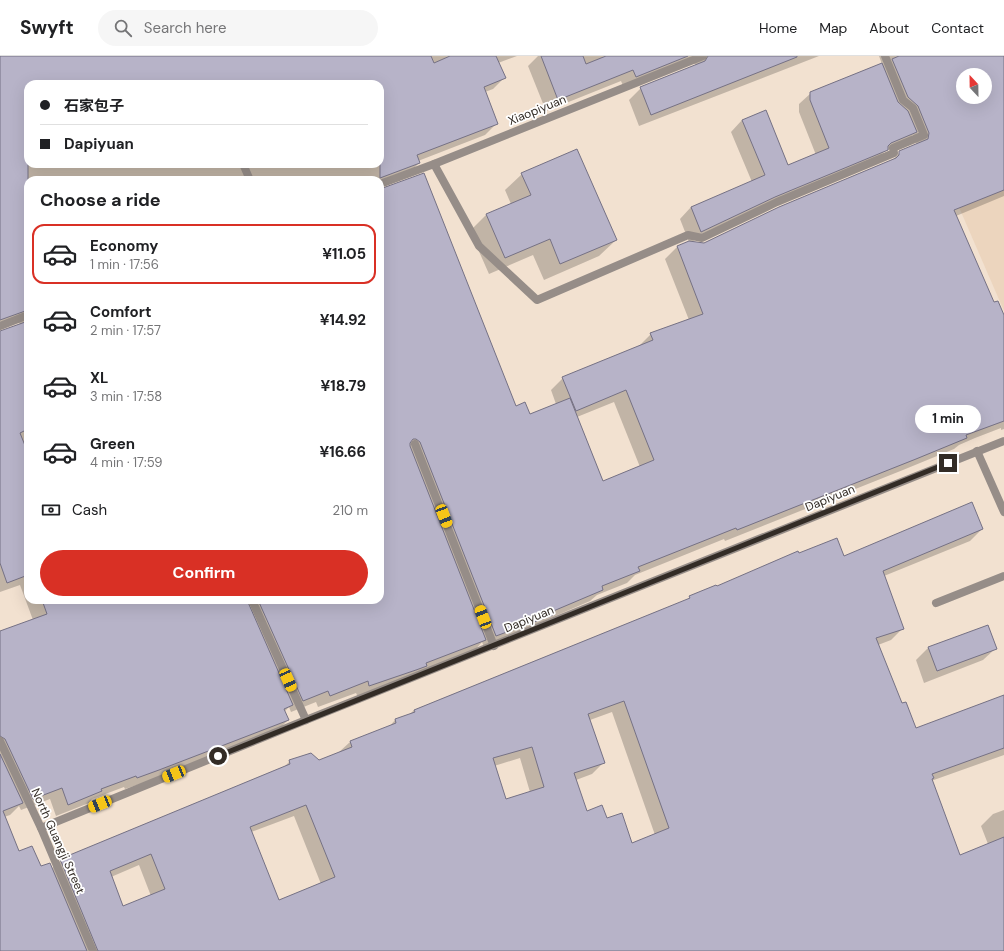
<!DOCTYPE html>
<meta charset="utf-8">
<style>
body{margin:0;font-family:"DM Sans","Noto Sans SC",sans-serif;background:#f6f6f6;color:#202124;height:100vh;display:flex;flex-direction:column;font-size:15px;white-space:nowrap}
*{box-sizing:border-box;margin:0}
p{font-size:13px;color:#757577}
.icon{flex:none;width:22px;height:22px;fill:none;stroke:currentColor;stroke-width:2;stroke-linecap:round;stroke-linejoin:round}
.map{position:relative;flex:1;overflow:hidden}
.drawer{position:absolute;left:24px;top:120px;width:360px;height:428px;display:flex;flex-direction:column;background:#fff;border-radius:12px;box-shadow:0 4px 16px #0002}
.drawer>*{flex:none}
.hud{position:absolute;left:24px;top:24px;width:360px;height:88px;border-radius:12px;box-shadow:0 4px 16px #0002;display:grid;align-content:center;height:88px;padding:0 16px;background:#fff}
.needle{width:26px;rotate:338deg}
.controls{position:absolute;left:956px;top:12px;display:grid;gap:8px}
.controls a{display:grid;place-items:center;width:36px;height:36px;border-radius:50%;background:#fff;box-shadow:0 4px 16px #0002;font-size:20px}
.end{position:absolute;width:18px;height:18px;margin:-9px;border:5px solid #332c26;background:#fff;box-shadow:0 0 0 2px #fff}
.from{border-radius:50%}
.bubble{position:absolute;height:28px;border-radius:14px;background:#fff;box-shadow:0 4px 16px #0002;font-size:13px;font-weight:700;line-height:28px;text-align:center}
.car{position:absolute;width:12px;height:24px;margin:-12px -6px;border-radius:5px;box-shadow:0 0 3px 1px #0007;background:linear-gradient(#f5c518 24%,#345 0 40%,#f5c518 0 76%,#345 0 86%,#f5c518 0)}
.hud b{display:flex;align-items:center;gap:14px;height:38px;font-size:15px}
.hud b+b{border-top:1px solid #e0e0e0}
.hud i{width:10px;height:10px;background:#202124}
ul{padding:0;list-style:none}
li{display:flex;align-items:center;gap:12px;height:60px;margin:0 8px 6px;padding:0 8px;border:2px solid transparent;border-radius:12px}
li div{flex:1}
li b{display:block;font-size:15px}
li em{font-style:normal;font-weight:700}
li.selected{border-color:#d93025}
li>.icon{width:36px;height:36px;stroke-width:1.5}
h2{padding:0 16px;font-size:18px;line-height:48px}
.pay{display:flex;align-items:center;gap:10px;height:44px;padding:0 16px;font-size:15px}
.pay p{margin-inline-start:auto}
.cta{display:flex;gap:8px;margin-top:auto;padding:8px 16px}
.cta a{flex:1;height:46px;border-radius:24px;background:#d93025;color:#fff;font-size:16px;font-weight:700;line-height:46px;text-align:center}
header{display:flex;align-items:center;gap:24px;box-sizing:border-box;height:56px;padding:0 20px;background:#fff;border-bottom:1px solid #e0e0e0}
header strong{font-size:19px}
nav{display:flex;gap:22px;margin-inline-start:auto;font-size:14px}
.search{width:280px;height:36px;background:#f6f6f6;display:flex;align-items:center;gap:10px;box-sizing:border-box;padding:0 14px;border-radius:22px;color:#757577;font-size:15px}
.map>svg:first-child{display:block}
.built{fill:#ecd5be}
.shadow{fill:#0003;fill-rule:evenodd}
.building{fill:#b7b3c8;stroke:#757184;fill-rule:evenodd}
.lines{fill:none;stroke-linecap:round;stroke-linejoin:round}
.service{stroke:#968d88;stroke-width:8}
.minor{stroke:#968d88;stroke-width:8}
.route{stroke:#332c26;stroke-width:5}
.labels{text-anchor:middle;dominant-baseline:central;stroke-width:3.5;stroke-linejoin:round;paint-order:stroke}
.street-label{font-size:12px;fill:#332c26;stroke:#fff}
</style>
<header>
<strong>Swyft</strong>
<div class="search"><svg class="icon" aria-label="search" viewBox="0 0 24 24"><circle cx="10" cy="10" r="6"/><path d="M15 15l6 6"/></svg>Search here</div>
<nav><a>Home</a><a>Map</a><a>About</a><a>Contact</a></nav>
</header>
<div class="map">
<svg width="1004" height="895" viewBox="0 0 1004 895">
<rect width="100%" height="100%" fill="#f2e1d0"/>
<path class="built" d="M1004,50V255L929,82Z"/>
<g class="shadow">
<path d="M0,0H517L498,7L505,21L493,33L485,36L497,67L485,79L418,105L419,107L407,119L380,124H28V544H380V134L515,351L529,359L556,348L551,334L563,322L639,290L651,278L689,264L665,203L677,191L689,186L680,163L691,151L752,126L731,76L742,64L766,55L788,110L816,99L799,56V48L811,37L882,8L879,0H1004V140L956,160L994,247L1004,262V373L1001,374V372L975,382L959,389L954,393L903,414L725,485L724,483L635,519L627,527L597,539L590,545L484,591L482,586L473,596L358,641L356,637L318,651L316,646L291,656L289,651L284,656L288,664L276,676L146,726L125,733L124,731L92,743L89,747L56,760L50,743L21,754L19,750L10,759L4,761L19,797L40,812L51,813L61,804L283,712L290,705H319L338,697L350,686L389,671L395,664L409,659L414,654L686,545L690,541L716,530V531L798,498L843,501L982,473L970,485L884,520L903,572L891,584L878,589L901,648L915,673L1004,640V699L931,725L959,800L988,788L981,770L993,758L1004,754V895H0V576L33,564L20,529L0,536V276L21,269L17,265L0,271ZM963,19H985V41H963ZM28,28H380V108H28ZM913,79L917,89L900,96L891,106L705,188L691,186L762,152L875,105L884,96L904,87ZM614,346L640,411L603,426L577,361ZM612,656L655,779L631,788L606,763L586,756L576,724L592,718L604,706L590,664ZM520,702L530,736L506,745L494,710ZM294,760L321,828L279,845L251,776ZM139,809L151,840L123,851L111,821Z"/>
<path d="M538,0H819L639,70L629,44L641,32L696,10L695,8L688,6L624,32L621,25L546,55L528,10Z"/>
<path d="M522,118L616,184L599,200L544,224L533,199L489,218L470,175L486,159L511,148L505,134Z"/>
<path d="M987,570L996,592L983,604L924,627L916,604L928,592Z"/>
</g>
<g class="building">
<path d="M0,0H431L434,7L450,0H496L506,22L484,31L498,68L417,99L420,107L380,122V28H28V254L0,264Z"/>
<path d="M541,0H583L586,8L606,0H688L636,21L633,14L558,44Z"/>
<path d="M708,0H797V1L651,59L640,31L705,5Z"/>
<path d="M899,0H1004V134L954,154L994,246L998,245L1004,259V365L966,379L967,382L916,403L737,474L736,472L638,511L640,515L602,530L603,534L551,556L553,559L496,580L420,386L416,383H413L410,387V390L486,584L426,607L427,610L416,614L369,630L368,625L330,640L328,635L303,645L258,544H380V133L424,117L516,350L525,346L530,358L570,342L603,425L654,404L626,334L576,355L562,321L653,284L650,277L703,258L677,190L689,185L704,187L779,151L896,102L899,99V95L928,83L929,77L918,50L908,41L892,3ZM963,19H985V41H963Z"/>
<path d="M882,7L898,46L908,55L917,76L891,87L888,90V94L775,141L701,176L691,151L765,119L742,64L766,54L788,109L829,92L810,44V36Z"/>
<path d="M577,93L617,184L560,208L550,183L505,202L486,158L531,139L521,117Z"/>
<path d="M28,265V373L20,377L28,397V519L7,527L0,507V275Z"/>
<path d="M972,446L983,473L883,515L904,573L876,582L902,647L906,646L916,672L1004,639V692L932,718L934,722L932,723L960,799L1004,781V895H98L60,803L290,708L289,704L311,697L319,704L352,691L350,685L396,667L395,663L415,656L414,654L690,542L689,540L716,529L717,530L798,495L799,497L837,482L844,500ZM624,645L669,772L632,787L622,757L607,762L602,749L587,755L574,717L605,707L588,658ZM532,691L544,731L506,743L493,702ZM306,749L335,821L279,844L250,771ZM151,798L165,833L123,850L110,815Z"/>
<path d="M42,544H247L293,649L284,653L289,664L159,714L137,722L136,720L101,733L102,735L68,749L62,732L33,743L5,683L0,680V575L47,558Z"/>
<path d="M988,569L997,593L937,615L928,591Z"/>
<path d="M0,698L23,747L3,755L19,795L32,790L41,810L50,807L87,895H0Z"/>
</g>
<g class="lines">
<g class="service">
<path d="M243,108L250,124"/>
<path d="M434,108L479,190L537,244L688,179L702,182L777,146L894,97L893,92L924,79L913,52L903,44L885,0"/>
<path d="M415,388L494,590"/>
<path d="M977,395L1004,456"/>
<path d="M252,544L306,664"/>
<path d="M936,547L1004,520"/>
</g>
<g class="minor">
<path d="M380,128L434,108L703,0"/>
<path d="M0,270L28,259"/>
<path d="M0,685L41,772L93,895"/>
<path d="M41,772L306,664L1004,385"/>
</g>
</g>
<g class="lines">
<path class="route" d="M218,700L948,407"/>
</g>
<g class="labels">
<g class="street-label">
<text transform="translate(537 54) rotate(-22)">Xiaopiyuan</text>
<text transform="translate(830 442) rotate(-22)">Dapiyuan</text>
<text transform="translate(529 563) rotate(-22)">Dapiyuan</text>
<text transform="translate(58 785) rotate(66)">North Guangji Street</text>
</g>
</g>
</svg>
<div class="controls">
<a><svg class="needle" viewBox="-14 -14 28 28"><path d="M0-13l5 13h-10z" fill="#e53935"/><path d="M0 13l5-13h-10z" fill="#757577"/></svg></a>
</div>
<i class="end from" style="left:218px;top:700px"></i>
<i class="end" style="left:948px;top:407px"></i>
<div class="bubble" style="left:915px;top:349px;width:66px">1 min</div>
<i class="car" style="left:444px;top:460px;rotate:159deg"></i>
<i class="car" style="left:483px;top:561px;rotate:339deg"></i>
<i class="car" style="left:288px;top:624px;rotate:156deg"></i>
<i class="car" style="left:174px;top:718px;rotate:248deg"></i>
<i class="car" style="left:100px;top:748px;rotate:248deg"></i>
<div class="hud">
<b><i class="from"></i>石家包子</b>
<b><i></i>Dapiyuan</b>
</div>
<section class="drawer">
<h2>Choose a ride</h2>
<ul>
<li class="selected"><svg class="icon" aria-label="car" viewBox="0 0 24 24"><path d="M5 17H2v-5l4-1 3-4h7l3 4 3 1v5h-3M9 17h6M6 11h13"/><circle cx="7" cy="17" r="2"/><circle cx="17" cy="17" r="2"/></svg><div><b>Economy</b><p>1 min · 17:56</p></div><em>¥11.05</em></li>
<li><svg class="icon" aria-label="car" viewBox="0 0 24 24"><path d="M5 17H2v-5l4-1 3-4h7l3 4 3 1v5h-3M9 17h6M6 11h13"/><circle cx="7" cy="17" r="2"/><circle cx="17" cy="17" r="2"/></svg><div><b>Comfort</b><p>2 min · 17:57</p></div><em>¥14.92</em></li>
<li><svg class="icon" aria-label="car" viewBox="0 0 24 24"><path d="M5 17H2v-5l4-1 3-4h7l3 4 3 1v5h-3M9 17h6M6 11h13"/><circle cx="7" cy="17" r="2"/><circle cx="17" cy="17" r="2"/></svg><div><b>XL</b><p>3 min · 17:58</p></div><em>¥18.79</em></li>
<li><svg class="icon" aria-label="car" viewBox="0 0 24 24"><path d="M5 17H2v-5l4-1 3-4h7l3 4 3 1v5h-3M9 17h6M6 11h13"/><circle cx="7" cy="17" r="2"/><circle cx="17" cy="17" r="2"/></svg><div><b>Green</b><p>4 min · 17:59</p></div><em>¥16.66</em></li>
</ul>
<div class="pay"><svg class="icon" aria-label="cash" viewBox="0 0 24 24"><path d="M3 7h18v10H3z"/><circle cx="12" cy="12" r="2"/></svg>Cash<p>210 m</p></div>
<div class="cta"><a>Confirm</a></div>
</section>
</div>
